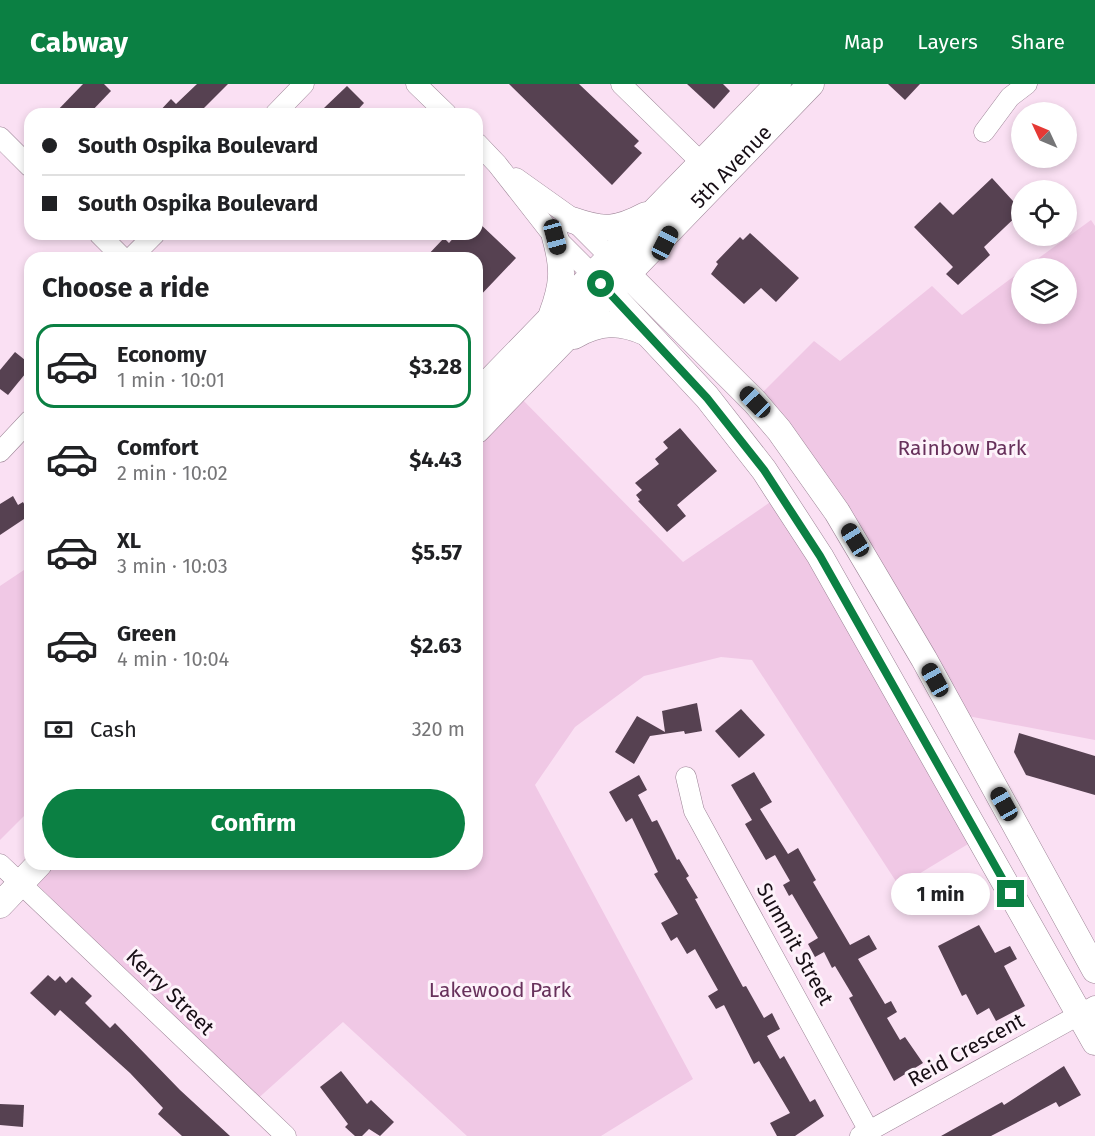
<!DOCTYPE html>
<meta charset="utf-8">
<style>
body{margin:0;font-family:"Fira Sans",sans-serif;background:#f6f6f6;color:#202124;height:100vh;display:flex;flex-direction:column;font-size:22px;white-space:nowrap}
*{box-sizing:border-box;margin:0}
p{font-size:20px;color:#757577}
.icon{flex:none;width:33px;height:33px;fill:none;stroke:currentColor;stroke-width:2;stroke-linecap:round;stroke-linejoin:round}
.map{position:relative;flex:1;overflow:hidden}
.drawer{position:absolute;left:24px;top:168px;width:459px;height:618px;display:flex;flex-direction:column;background:#fff;border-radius:18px;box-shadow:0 3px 9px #0003}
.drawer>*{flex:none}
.hud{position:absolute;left:24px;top:24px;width:459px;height:132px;border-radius:18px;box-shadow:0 3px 9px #0003;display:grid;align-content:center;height:132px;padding:0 18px;background:#fff}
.needle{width:39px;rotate:314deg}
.controls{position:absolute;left:1011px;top:18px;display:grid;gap:12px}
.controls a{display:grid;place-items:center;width:66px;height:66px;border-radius:50%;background:#fff;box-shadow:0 3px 9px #0003;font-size:30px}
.end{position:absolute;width:27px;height:27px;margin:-14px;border:8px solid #0b8043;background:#fff;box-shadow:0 0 0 3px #fff}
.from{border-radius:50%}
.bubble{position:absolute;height:42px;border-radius:21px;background:#fff;box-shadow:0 3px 9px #0003;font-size:20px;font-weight:700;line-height:42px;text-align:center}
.car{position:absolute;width:18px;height:36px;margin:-18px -9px;border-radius:8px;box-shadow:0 0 4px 2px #0007;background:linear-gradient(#222 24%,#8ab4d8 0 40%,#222 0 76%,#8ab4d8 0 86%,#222 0)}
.hud b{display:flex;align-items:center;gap:21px;height:57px;font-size:22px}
.hud b+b{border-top:2px solid #e0e0e0}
.hud i{width:15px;height:15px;background:#202124}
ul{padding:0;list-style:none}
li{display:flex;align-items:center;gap:18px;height:84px;margin:0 12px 9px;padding:0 6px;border:3px solid transparent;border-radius:18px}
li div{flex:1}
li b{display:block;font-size:22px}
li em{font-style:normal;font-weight:700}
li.on{border-color:#0b8043}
li>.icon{width:54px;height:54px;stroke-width:1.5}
h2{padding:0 18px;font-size:27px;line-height:72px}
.pay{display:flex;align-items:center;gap:15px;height:66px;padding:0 18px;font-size:22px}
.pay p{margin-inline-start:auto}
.cta{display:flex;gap:12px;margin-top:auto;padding:12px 18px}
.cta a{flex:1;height:69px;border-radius:36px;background:#0b8043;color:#fff;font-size:24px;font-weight:700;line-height:69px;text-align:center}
header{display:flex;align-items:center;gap:36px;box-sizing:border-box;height:84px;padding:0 30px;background:#0b8043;color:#fff}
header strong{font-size:28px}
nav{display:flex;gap:33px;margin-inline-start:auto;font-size:21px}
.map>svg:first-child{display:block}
.green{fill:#f0c8e5}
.building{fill:#564151}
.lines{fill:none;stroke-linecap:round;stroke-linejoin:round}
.minor-casing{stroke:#9c8496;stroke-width:21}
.major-casing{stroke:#9c8496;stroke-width:27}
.minor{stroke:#fff;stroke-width:20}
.major{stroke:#fff;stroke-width:26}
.route{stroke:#0b8043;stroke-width:8}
.labels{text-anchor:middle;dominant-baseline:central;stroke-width:6;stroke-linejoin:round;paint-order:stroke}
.street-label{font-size:21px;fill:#170e15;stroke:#fdf2fa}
.park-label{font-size:21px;fill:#67315b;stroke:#fdf2fa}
</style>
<header>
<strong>Cabway</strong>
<nav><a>Map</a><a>Layers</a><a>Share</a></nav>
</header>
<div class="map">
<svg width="1095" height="1052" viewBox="0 0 1095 1052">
<rect width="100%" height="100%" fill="#fae0f3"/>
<g class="green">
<path d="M1091,136L1095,142V656L957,630L762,309L814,257L840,277L932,202L962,231L1021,187L1022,230H1066V184H1025Z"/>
<path d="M502,295L683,478L788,406L978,754L899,802L752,576L721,573L644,592L575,643L535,701L693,995L601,1052H467L343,938L253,1019L25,788L33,780H477V321Z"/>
<path d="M30,482V726L0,756V502Z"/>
</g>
<g class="building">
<path d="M83,0H104L111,7L89,30H54Z"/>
<path d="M197,0H228L198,30H157L171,15L176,20Z"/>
<path d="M509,0H579L639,57L634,62L642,69L612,101Z"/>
<path d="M687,0H723L730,7L714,25Z"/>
<path d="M888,0H920L905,16Z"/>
<path d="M347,2L364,19L354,30H330L324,24Z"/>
<path d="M992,94L1022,127L984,163L990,171L958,201L946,190L953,183L914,143L940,118L953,131Z"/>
<path d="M477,137L516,174L477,215V174H425L444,154L449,159L457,150H477Z"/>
<path d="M750,149L799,194L776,218L761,204L744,220L711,190L718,180L716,178L740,153L743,156Z"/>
<path d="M15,268L30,280V284L8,311L0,305V286Z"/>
<path d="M680,344L717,387L677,421L686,432L667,448L638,417L640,416L636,411L642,406L635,399L659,380L655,375L668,364L663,358Z"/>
<path d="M13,412L18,421L23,418L30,431L0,451V420Z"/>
<path d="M697,619L702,647L685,650L684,647L650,652L634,680L615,668L637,632L665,648L662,627Z"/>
<path d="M741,625L765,651L739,674L715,647Z"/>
<path d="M1019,649L1095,672V711L1026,691L1014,668Z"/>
<path d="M754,688L772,718L760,725L788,770L798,764L816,796L813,798L850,861L869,851L877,865L858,875L885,920L891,917L897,928L887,934L900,956L905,953L923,979L894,997L849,914L853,912L835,882L832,884L824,868L815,873L808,860L818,854L792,810L789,812L783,801L790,797L775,771L766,776L745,740L752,736L731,701Z"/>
<path d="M639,691L647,706L638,711L652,738L657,736L677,776L679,775L689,792L686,794L698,814L695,815L743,903L746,902L764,934L772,929L780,945L767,952L780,975L784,972L810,1018L815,1015L824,1032L795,1052H777L770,1039L790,1029L759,977L754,980L724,921L716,925L708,912L718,906L695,865L687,870L677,853L671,857L661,839L678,830L654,790L658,788L632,734L626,738L609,708Z"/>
<path d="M979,841L995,869L1010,862L1017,875L1004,882L1025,922L996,937L989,924L977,931L966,910L962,912L938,862Z"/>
<path d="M48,891L55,897L60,892L66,899L72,893L92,912L85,919L110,944L115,939L180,1006L230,1052H182L158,1030L163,1024L130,989L60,926L55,932L30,909Z"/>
<path d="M1064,982L1081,1011L1059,1023L1056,1018L991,1052H941L1002,1018L1004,1021Z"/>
<path d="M341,987L367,1020L371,1016L394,1038L380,1052L369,1045L362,1052H355L345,1043L348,1040L320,1003Z"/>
<path d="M0,1020L24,1021L23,1043L0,1041Z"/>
</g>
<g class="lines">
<defs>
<g id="minor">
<path d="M416,0L447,30"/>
<path d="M621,0L711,88"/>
<path d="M275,30L304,0"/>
<path d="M984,48L1010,13L1027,0"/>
<path d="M0,53L30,83"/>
<path d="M477,59L497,80L551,149L593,191"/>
<path d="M516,94L568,131L610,173"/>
<path d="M99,150L123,174"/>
<path d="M131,174L155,150"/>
<path d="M0,368L30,336"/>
<path d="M686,693L694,727L869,1047"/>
<path d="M0,780L286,1052"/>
<path d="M860,1052L1095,922"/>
</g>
<g id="major">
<path d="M572,136C603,147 616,147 646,131"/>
<path d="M610,173L755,318L779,346L837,428L924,575L1095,886"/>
<path d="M593,191L707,313L764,386L820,472L1095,958"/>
<path d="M552,230C563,200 564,185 555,153"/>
<path d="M574,252C600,237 620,237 647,249"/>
<path d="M477,310L778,0"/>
<path id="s1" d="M477,346L811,0"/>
<path d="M0,821L39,780"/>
</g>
</defs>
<use href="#minor" class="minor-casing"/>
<use href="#major" class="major-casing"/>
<use href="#minor" class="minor"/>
<use href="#major" class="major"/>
</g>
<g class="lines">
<path class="route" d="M601,200L707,314L764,386L820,472L1011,810"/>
</g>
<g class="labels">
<g class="street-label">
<text stroke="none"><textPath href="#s1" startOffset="366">5th Avenue</textPath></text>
<text transform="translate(795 860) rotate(61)">Summit Street</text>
<text transform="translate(170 908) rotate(44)">Kerry Street</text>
<text transform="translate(966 966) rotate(-29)">Reid Crescent</text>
</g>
<g class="park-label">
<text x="962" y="364">Rainbow Park</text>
<text x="500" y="906">Lakewood Park</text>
</g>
</g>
</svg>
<div class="controls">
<a><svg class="needle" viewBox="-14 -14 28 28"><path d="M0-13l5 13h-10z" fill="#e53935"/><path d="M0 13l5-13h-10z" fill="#757577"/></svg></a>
<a><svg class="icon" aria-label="locate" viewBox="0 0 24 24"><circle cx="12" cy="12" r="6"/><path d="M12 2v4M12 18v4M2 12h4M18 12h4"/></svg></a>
<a><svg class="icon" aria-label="layers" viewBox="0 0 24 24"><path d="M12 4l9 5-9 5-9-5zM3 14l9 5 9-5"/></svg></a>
</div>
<i class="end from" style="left:601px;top:200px"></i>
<i class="end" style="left:1011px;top:810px"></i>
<div class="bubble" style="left:891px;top:789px;width:99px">1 min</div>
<i class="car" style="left:555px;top:153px;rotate:165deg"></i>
<i class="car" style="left:665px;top:159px;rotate:27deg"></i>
<i class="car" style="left:755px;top:318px;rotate:316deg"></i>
<i class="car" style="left:855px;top:456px;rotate:328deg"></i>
<i class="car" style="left:935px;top:596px;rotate:331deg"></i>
<i class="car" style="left:1004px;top:720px;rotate:331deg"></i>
<div class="hud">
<b><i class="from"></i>South Ospika Boulevard</b>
<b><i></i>South Ospika Boulevard</b>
</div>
<section class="drawer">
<h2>Choose a ride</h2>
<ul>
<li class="on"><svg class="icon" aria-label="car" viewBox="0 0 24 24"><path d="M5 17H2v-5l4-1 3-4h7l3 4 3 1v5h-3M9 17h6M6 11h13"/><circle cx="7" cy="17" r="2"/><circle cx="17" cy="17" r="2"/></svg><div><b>Economy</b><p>1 min · 10:01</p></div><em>$3.28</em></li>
<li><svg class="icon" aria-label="car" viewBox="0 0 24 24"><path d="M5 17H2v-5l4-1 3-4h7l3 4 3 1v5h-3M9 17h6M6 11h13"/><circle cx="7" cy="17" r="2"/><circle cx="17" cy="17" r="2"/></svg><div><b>Comfort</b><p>2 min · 10:02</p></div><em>$4.43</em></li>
<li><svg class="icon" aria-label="car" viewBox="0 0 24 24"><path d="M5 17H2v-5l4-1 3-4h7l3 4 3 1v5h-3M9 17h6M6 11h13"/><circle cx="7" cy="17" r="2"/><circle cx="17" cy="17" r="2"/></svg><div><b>XL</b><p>3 min · 10:03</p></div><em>$5.57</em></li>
<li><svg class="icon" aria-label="car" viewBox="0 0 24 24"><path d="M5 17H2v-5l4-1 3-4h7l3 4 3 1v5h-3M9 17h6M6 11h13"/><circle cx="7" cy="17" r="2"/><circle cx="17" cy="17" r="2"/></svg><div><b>Green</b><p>4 min · 10:04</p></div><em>$2.63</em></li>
</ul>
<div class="pay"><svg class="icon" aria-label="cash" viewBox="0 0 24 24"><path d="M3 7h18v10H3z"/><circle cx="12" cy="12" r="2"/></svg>Cash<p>320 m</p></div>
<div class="cta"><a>Confirm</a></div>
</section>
</div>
